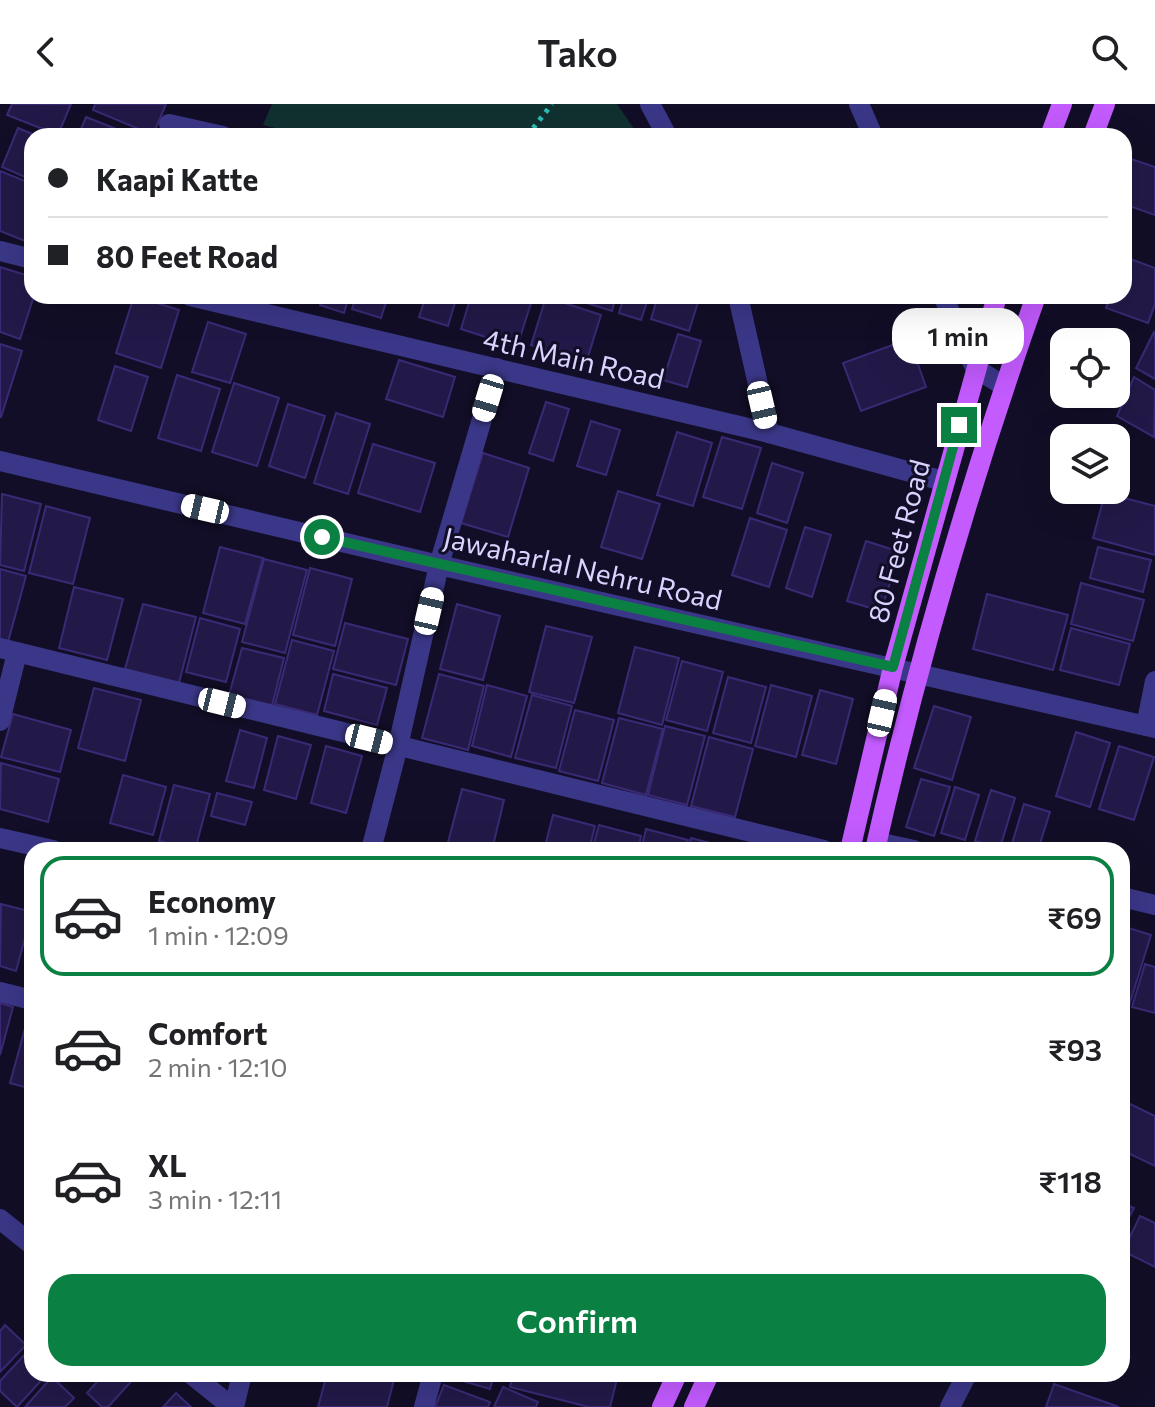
<!DOCTYPE html>
<meta charset="utf-8">
<style>
body{margin:0;font-family:Commissioner,sans-serif;background:#f2f2f2;color:#202124;height:100vh;display:flex;flex-direction:column;font-size:30px;white-space:nowrap}
*{box-sizing:border-box;margin:0}
p{font-size:26px;color:#757577}
.icon{flex:none;width:44px;height:44px;fill:none;stroke:currentColor;stroke-width:2;stroke-linecap:round;stroke-linejoin:round}
.map{position:relative;flex:1;overflow:hidden}
.panel{position:absolute;left:24px;top:738px;width:1106px;height:540px;display:flex;flex-direction:column;background:#fff;border-radius:24px;box-shadow:0 8px 32px #0002}
.panel>*{flex:none}
.hud{position:absolute;left:24px;top:24px;width:1108px;height:176px;border-radius:24px;box-shadow:0 8px 32px #0002;display:grid;align-content:center;height:176px;padding:0 24px;background:#fff}
.tools{position:absolute;left:1050px;top:224px;display:grid;gap:16px}
.tools a{display:grid;place-items:center;width:80px;height:80px;border-radius:16px;background:#fff;box-shadow:0 8px 32px #0002;font-size:40px}
.end{position:absolute;width:36px;height:36px;margin:-18px;border:10px solid #0b8043;background:#fff;box-shadow:0 0 0 4px #fff}
.from{border-radius:50%}
.bubble{position:absolute;height:56px;border-radius:24px;background:#fff;box-shadow:0 8px 32px #0002;font-size:26px;font-weight:600;line-height:56px;text-align:center}
.car{position:absolute;width:24px;height:48px;margin:-24px -12px;border-radius:10px;box-shadow:0 0 6px 2px #0007;background:linear-gradient(#fff 24%,#345 0 40%,#fff 0 76%,#345 0 86%,#fff 0)}
.hud b{display:flex;align-items:center;gap:28px;height:76px;font-size:30px}
.hud b+b{border-top:2px solid #e0e0e0}
.hud i{width:20px;height:20px;background:#202124}
ul{padding:14px 0 0;list-style:none}
li{display:flex;align-items:center;gap:24px;height:120px;margin:0 16px 12px;padding:0 8px;border:4px solid transparent;border-radius:24px}
li div{flex:1}
li b{display:block;font-size:30px}
li em{font-style:normal;font-weight:600}
li.current{border-color:#0b8043}
li>.icon{width:72px;height:72px;stroke-width:1.5}
.action{display:flex;gap:16px;margin-top:auto;padding:16px 24px}
.action a{flex:1;height:92px;border-radius:24px;background:#0b8043;color:#fff;font-size:32px;font-weight:600;line-height:92px;text-align:center}
header{display:flex;justify-content:space-between;align-items:center;height:104px;padding:0 24px;background:#fff;font-size:36px;font-weight:600}
.map>svg:first-child{display:block}
.green{fill:#113130}
.building{fill:#231948;stroke:#3a2a75;stroke-width:2}
.lines{fill:none;stroke-linecap:round;stroke-linejoin:round}
.path{stroke:#2abdb6;stroke-width:5;stroke-dasharray:4 6;stroke-linecap:butt}
.minor{stroke:#3b3788;stroke-width:20}
.major{stroke:#c35bff;stroke-width:20}
.route{stroke:#0b8043;stroke-width:10}
.labels{text-anchor:middle;dominant-baseline:central;stroke-width:6;stroke-linejoin:round;paint-order:stroke}
.street-label{font-size:28px;fill:#d9d4ff;stroke:#120e27}
</style>
<header><svg class="icon" aria-label="back" viewBox="0 0 24 24"><path d="M15 5l-7 7 7 7"/></svg>Tako<svg class="icon" aria-label="search" viewBox="0 0 24 24"><circle cx="10" cy="10" r="6"/><path d="M15 15l6 6"/></svg></header>
<div class="map">
<svg width="1155" height="1303" viewBox="0 0 1155 1303">
<rect width="100%" height="100%" fill="#120e27"/>
<path class="green" d="M272,0H617L639,32H307L263,21Z"/>
<g class="building">
<path d="M12,0H71L58,31L7,11Z"/>
<path d="M95,0H166L153,31L93,6Z"/>
<path d="M86,13L134,32H78Z"/>
<path d="M18,24L37,32H32V76L2,63Z"/>
<path d="M1131,55L1155,63V111L1124,100V76Z"/>
<path d="M0,67L32,80L30,139L0,127Z"/>
<path d="M1125,153L1155,164V200L1148,219L1106,204L1110,192H1124Z"/>
<path d="M0,163L32,173L34,192L20,235L0,228Z"/>
<path d="M134,192L179,206L161,264L116,249Z"/>
<path d="M323,192H349L344,209L320,201Z"/>
<path d="M356,192H388L381,214L352,205Z"/>
<path d="M426,192H457L448,222L419,213Z"/>
<path d="M471,192L533,193L517,243L461,225Z"/>
<path d="M582,192H616L612,207L580,197Z"/>
<path d="M624,192H649L641,216L619,209Z"/>
<path d="M658,192H700L689,227L651,215Z"/>
<path d="M546,193L601,211L586,259L531,241Z"/>
<path d="M208,218L246,230L230,279L192,268Z"/>
<path d="M1154,228L1155,229V275L1136,264Z"/>
<path d="M678,230L701,237L687,283L663,276Z"/>
<path d="M909,235L926,283L861,307L843,259Z"/>
<path d="M0,240L22,247L1,313H0Z"/>
<path d="M399,256L455,273L443,313L386,295Z"/>
<path d="M115,262L148,273L131,327L98,316Z"/>
<path d="M177,271L220,285L201,347L158,334Z"/>
<path d="M1134,273L1155,286L1154,333L1117,312Z"/>
<path d="M234,279L279,294L257,362L212,348Z"/>
<path d="M546,298L569,305L553,357L529,349Z"/>
<path d="M288,300L325,312L305,374L269,362Z"/>
<path d="M336,309L370,320L348,390L314,379Z"/>
<path d="M591,317L620,326L606,371L577,362Z"/>
<path d="M677,328L712,339L693,402L657,391Z"/>
<path d="M722,333L761,344L742,405L703,393Z"/>
<path d="M373,340L435,359L420,408L358,389Z"/>
<path d="M483,349L529,364L508,433L461,419Z"/>
<path d="M772,359L803,369L787,419L757,409Z"/>
<path d="M618,387L660,400L642,455L601,443Z"/>
<path d="M1105,389L1155,402V451L1093,434Z"/>
<path d="M2,390L41,400L24,467L0,461Z"/>
<path d="M46,402L90,414L73,480L29,469Z"/>
<path d="M750,414L787,426L769,483L732,471Z"/>
<path d="M805,423L831,431L812,493L786,484Z"/>
<path d="M866,437L900,448L881,507L847,497Z"/>
<path d="M220,443L263,454L245,520L203,509Z"/>
<path d="M1098,443L1151,456L1143,488L1090,474Z"/>
<path d="M264,455L307,466L285,549L242,538Z"/>
<path d="M310,464L352,475L335,542L293,531Z"/>
<path d="M0,465L26,472L8,538L0,536Z"/>
<path d="M1081,479L1144,496L1133,537L1071,520Z"/>
<path d="M74,483L123,495L107,556L59,544Z"/>
<path d="M987,490L1068,511L1053,566L973,545Z"/>
<path d="M143,500L196,513L179,579L125,565Z"/>
<path d="M457,500L500,512L483,576L440,565Z"/>
<path d="M200,514L240,525L226,578L186,568Z"/>
<path d="M345,519L408,535L396,581L333,565Z"/>
<path d="M546,522L592,533L574,599L529,588Z"/>
<path d="M1071,524L1130,540L1119,581L1060,566Z"/>
<path d="M292,536L334,547L317,611L275,600Z"/>
<path d="M635,543L679,554L662,621L618,609Z"/>
<path d="M242,544L284,554L272,602L229,591Z"/>
<path d="M682,557L723,568L707,627L666,616Z"/>
<path d="M333,570L387,584L377,621L324,607Z"/>
<path d="M439,570L484,582L468,646L422,634Z"/>
<path d="M728,573L766,583L751,639L713,629Z"/>
<path d="M487,581L527,592L511,653L472,642Z"/>
<path d="M771,581L812,592L796,653L755,642Z"/>
<path d="M94,584L141,596L125,657L78,644Z"/>
<path d="M820,586L853,595L836,660L802,651Z"/>
<path d="M532,591L572,602L556,664L515,654Z"/>
<path d="M934,602L971,613L952,676L914,664Z"/>
<path d="M575,606L614,616L598,677L559,667Z"/>
<path d="M13,610L71,626L60,668L1,653Z"/>
<path d="M619,614L663,625L646,691L602,679Z"/>
<path d="M665,622L705,632L687,701L648,691Z"/>
<path d="M240,626L267,634L254,684L226,677Z"/>
<path d="M1076,628L1110,639L1090,703L1056,692Z"/>
<path d="M278,632L311,641L296,695L264,686Z"/>
<path d="M709,633L753,645L735,713L691,702Z"/>
<path d="M326,642L362,652L346,709L311,699Z"/>
<path d="M1119,642L1154,653L1134,716L1099,705Z"/>
<path d="M1,659L59,675L48,718L0,705Z"/>
<path d="M123,671L166,683L153,731L110,719Z"/>
<path d="M921,675L950,683L934,732L906,723Z"/>
<path d="M174,681L210,690L195,746L159,737Z"/>
<path d="M955,683L979,691L965,736L941,729Z"/>
<path d="M462,685L504,696L492,746H446Z"/>
<path d="M991,686L1015,694L1000,744L975,737Z"/>
<path d="M217,689L252,698L245,721L211,712Z"/>
<path d="M1024,700L1050,708L1038,746H1010Z"/>
<path d="M553,711L595,722L589,746H544Z"/>
<path d="M599,721L641,732L638,746H592Z"/>
<path d="M646,725L688,736L685,746H641Z"/>
<path d="M691,734L733,745L732,746H688Z"/>
<path d="M1,800L32,808L16,867L0,862Z"/>
<path d="M1122,822L1151,831L1128,905L1122,903Z"/>
<path d="M1145,860L1155,863V909L1132,903Z"/>
<path d="M0,899L13,903L0,951Z"/>
<path d="M30,906L32,907V985L10,979Z"/>
<path d="M1128,999L1155,1012V1062L1122,1046V1012Z"/>
<path d="M1122,1099L1134,1104L1122,1127Z"/>
<path d="M1140,1112L1155,1119V1163L1123,1147Z"/>
<path d="M5,1221L26,1241L0,1268V1227Z"/>
<path d="M27,1248L32,1253V1270H47L17,1303L0,1287V1277Z"/>
<path d="M104,1270H138L108,1303H102L87,1289Z"/>
<path d="M327,1270L395,1272L387,1303H318Z"/>
<path d="M450,1270H494L490,1285L449,1273Z"/>
<path d="M513,1270H597L617,1275L610,1303H589L510,1283Z"/>
<path d="M52,1273L74,1294L65,1303H25Z"/>
<path d="M1054,1280L1119,1303H1046Z"/>
<path d="M444,1281L490,1298L488,1303H435Z"/>
<path d="M503,1283L538,1298L536,1303H494Z"/>
<path d="M176,1289L191,1303H163Z"/>
</g>
<g class="lines">
<path class="path" d="M527,32L552,0"/>
<g class="minor">
<path d="M650,0L667,32"/>
<path d="M859,0L873,32"/>
<path d="M169,20L223,32"/>
<path d="M0,147L32,155"/>
<path d="M190,192L769,329L943,377"/>
<path d="M738,192L769,329"/>
<path d="M943,192L975,264L1004,282"/>
<path d="M0,357L439,461L1155,624"/>
<path d="M0,544L824,746"/>
<path d="M0,617L17,549"/>
<path d="M1146,622L1155,577"/>
<path d="M0,734L53,746"/>
<path d="M877,738L914,746"/>
<path d="M371,746L398,642L439,461L497,264"/>
<path d="M1122,793L1155,801"/>
<path d="M0,888L32,896"/>
<path d="M0,1115L32,1141"/>
<path d="M191,1270L232,1303"/>
<path d="M234,1303L242,1270"/>
<path d="M424,1303L433,1270"/>
<path d="M950,1303L967,1270"/>
</g>
<g class="major">
<path d="M1050,32L1062,0"/>
<path d="M1093,32L1105,0"/>
<path d="M850,746L893,563L997,192"/>
<path d="M875,746C917,559 972,373 1036,192"/>
<path d="M662,1303L677,1270"/>
<path d="M694,1303L709,1270"/>
</g>
</g>
<g class="lines">
<path class="route" d="M322,433L893,563L959,321"/>
</g>
<g class="labels">
<g class="street-label">
<text transform="translate(574 254) rotate(13)">4th Main Road</text>
<text transform="translate(898 437) rotate(-75)">80 Feet Road</text>
<text transform="translate(583 464) rotate(13)">Jawaharlal Nehru Road</text>
</g>
</g>
</svg>
<div class="tools">
<a><svg class="icon" aria-label="locate" viewBox="0 0 24 24"><circle cx="12" cy="12" r="6"/><path d="M12 2v4M12 18v4M2 12h4M18 12h4"/></svg></a>
<a><svg class="icon" aria-label="layers" viewBox="0 0 24 24"><path d="M12 4l9 5-9 5-9-5zM3 14l9 5 9-5"/></svg></a>
</div>
<i class="end from" style="left:322px;top:433px"></i>
<i class="end" style="left:959px;top:321px"></i>
<div class="bubble" style="left:892px;top:204px;width:132px">1 min</div>
<i class="car" style="left:488px;top:294px;rotate:197deg"></i>
<i class="car" style="left:762px;top:301px;rotate:167deg"></i>
<i class="car" style="left:205px;top:405px;rotate:283deg"></i>
<i class="car" style="left:429px;top:507px;rotate:13deg"></i>
<i class="car" style="left:222px;top:599px;rotate:104deg"></i>
<i class="car" style="left:882px;top:609px;rotate:13deg"></i>
<i class="car" style="left:369px;top:635px;rotate:104deg"></i>
<div class="hud">
<b><i class="from"></i>Kaapi Katte</b>
<b><i></i>80 Feet Road</b>
</div>
<section class="panel">
<ul>
<li class="current"><svg class="icon" aria-label="car" viewBox="0 0 24 24"><path d="M5 17H2v-5l4-1 3-4h7l3 4 3 1v5h-3M9 17h6M6 11h13"/><circle cx="7" cy="17" r="2"/><circle cx="17" cy="17" r="2"/></svg><div><b>Economy</b><p>1 min · 12:09</p></div><em>₹69</em></li>
<li><svg class="icon" aria-label="car" viewBox="0 0 24 24"><path d="M5 17H2v-5l4-1 3-4h7l3 4 3 1v5h-3M9 17h6M6 11h13"/><circle cx="7" cy="17" r="2"/><circle cx="17" cy="17" r="2"/></svg><div><b>Comfort</b><p>2 min · 12:10</p></div><em>₹93</em></li>
<li><svg class="icon" aria-label="car" viewBox="0 0 24 24"><path d="M5 17H2v-5l4-1 3-4h7l3 4 3 1v5h-3M9 17h6M6 11h13"/><circle cx="7" cy="17" r="2"/><circle cx="17" cy="17" r="2"/></svg><div><b>XL</b><p>3 min · 12:11</p></div><em>₹118</em></li>
</ul>
<div class="action"><a>Confirm</a></div>
</section>
</div>
